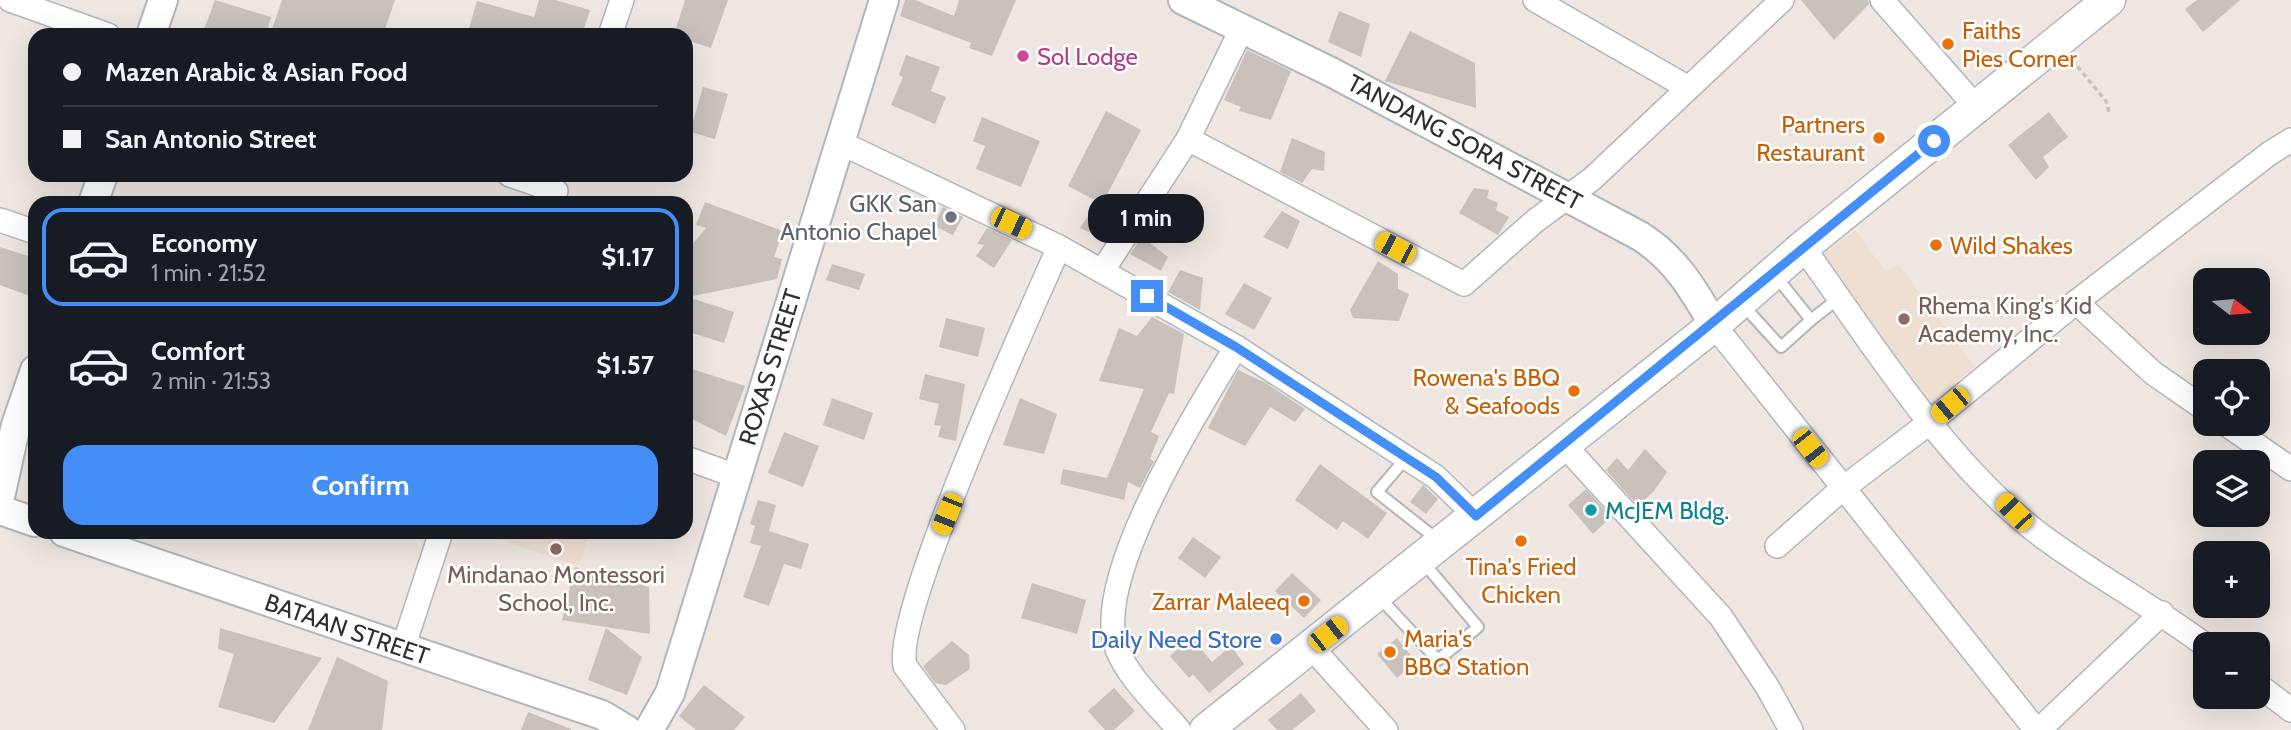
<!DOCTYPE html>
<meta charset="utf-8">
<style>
body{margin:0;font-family:Cabin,sans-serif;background:#20242c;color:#f1f3f6;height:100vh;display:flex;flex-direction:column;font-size:26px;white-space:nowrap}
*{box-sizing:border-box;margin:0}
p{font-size:23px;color:#9ea1a6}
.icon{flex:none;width:38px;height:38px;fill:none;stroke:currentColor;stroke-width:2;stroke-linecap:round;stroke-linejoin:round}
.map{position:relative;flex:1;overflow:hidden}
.sheet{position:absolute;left:28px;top:196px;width:665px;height:343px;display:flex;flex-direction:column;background:#171b24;border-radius:21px;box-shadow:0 7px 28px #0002}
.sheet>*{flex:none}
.guide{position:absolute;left:28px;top:28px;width:665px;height:154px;border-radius:21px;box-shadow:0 7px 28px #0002;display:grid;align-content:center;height:154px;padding:0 35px;background:#171b24}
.needle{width:46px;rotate:106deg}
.controls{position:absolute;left:2193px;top:268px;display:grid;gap:14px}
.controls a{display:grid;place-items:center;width:77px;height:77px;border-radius:14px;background:#171b24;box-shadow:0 7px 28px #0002;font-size:35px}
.end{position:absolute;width:32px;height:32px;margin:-16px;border:9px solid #448ef8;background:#fff;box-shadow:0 0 0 4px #fff}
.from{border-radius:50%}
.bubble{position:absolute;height:49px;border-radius:21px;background:#171b24;box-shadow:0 7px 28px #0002;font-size:23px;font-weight:700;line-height:49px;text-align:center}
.car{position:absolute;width:21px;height:42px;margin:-21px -10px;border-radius:9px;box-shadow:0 0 5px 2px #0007;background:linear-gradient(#f5c518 24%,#345 0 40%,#f5c518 0 76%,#345 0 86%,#f5c518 0)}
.guide b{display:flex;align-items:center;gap:24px;height:66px;font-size:26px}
.guide b+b{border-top:2px solid #363941}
.guide i{width:18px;height:18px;background:#f1f3f6}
ul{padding:12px 0 0;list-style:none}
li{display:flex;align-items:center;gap:21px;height:98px;margin:0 14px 10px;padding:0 21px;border:4px solid transparent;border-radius:21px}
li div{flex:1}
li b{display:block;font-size:26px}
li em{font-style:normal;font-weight:700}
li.selected{border-color:#448ef8}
li>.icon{width:63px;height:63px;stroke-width:1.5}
.button{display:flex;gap:14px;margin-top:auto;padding:14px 35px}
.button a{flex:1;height:80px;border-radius:21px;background:#448ef8;color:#fff;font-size:28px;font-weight:700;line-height:80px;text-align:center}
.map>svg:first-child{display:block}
.education{fill:#efdfd1}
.building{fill:#c8c1bc}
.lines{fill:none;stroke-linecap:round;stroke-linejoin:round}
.service-casing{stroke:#b1b6be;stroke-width:14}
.minor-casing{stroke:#b1b6be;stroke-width:26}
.tertiary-casing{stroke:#b1b6be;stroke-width:32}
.secondary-casing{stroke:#b1b6be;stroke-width:35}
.path{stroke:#c4c4c4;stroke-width:3.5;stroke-dasharray:5 3.5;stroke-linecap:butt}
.service{stroke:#fff;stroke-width:10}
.minor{stroke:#fff;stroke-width:23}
.tertiary{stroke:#fff;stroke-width:28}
.secondary{stroke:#fff;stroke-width:32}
.route{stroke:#448ef8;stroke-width:9}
.food-dot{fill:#e8710a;stroke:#fff;stroke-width:2.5}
.hotel-dot{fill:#d1479c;stroke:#fff;stroke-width:2.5}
.worship-dot{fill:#6b7280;stroke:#fff;stroke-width:2.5}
.education-dot{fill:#8d6e63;stroke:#fff;stroke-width:2.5}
.culture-dot{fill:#0f9aa8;stroke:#fff;stroke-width:2.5}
.shop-dot{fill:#3f7fe0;stroke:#fff;stroke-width:2.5}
.labels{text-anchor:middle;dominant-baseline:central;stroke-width:5;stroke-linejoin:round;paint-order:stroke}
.food-label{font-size:24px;fill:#c56008;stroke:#fff;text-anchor:start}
.hotel-label{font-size:24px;fill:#b23c85;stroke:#fff;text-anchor:start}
.street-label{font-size:24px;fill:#2e2e2e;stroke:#fff}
.worship-label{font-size:24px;fill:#5b616d;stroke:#fff;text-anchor:end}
.education-label{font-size:24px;fill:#785e54;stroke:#fff;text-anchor:start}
.culture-label{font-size:24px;fill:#0d838f;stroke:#fff;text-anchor:start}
.shop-label{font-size:24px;fill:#366cbe;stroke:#fff;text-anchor:end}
</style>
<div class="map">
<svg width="2291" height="730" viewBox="0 0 2291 730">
<rect width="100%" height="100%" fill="#efe6e1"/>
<g class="education">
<path d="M1855,230L1886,272L1898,264L1975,367L1929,402L1820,257Z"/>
<path d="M479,532H590L578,566Z"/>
</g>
<g class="building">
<path d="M215,0L271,17L266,35H202Z"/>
<path d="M282,0H395L383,35H281L271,32Z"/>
<path d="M539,0H555L590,10L582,35H467L477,1L534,17Z"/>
<path d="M685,0H728L711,48L686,40V35H674Z"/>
<path d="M905,0H915L954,16L959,0H1016L992,56L969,48L971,43L900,16Z"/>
<path d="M1801,0H1868L1869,4L1834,40Z"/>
<path d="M2197,0H2240L2203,32L2185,9Z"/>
<path d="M1339,11L1370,24L1361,57L1328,42Z"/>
<path d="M1410,31L1475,63L1476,108L1385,81Z"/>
<path d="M1247,50L1291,71L1271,120L1239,111L1241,107L1224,100Z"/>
<path d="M906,55L940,67L931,91L946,97L935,124L891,105L903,77L899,75Z"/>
<path d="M703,87L728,94L715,139L690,132Z"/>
<path d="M1106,111L1141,130L1102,204L1068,186Z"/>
<path d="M2049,112L2068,137L2043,157L2049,167L2036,180L2008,145Z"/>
<path d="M982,117L1040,141L1021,187L976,169L985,146L973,141Z"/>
<path d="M1292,138L1325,152L1324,171L1312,169L1302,183L1280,172Z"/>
<path d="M1474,188L1489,190L1487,198L1498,203L1496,210L1509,217L1498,235L1459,213Z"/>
<path d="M705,202L783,231L774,257L782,259L777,279L688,297L734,312L724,343L686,331V252L706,228L696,225Z"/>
<path d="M943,207L963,217L953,235L934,226Z"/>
<path d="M1093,209L1116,224L1106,240L1080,228Z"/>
<path d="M1282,211L1300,221L1288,249L1263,237Z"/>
<path d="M987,228L1012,240L994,268L976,256L984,245L977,244Z"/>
<path d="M1142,237L1168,257L1161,271L1130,254Z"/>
<path d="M0,247L35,258V298L0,285Z"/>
<path d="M1378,261L1398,274V289L1409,294L1399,321L1353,318L1350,310Z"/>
<path d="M832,264L865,274L859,290L826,280Z"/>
<path d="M1180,270L1203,278L1200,310L1168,292Z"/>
<path d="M1244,283L1272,298L1254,330L1225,314Z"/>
<path d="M1152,317L1184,334L1174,394L1169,393L1151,432L1159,436L1150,459L1154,461L1140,488L1128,482L1124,500L1060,484L1063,469L1107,478L1144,389L1099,381L1119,328L1137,336Z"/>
<path d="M946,318L985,328L978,357L939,347Z"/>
<path d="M686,367L745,386L726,436L686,416Z"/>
<path d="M1238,370L1266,383L1305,409L1295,422L1270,407L1245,446L1208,428Z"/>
<path d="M925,374L965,384L956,441L938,437L941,426L934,425L939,404L919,399Z"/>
<path d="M832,398L873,413L864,440L823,425Z"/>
<path d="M1020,398L1057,414L1044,454L1003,445Z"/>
<path d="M784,432L819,446L803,487L768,473Z"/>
<path d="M1645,449L1667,472L1654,491L1638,506L1606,470L1617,458L1628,470Z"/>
<path d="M1320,464L1387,513L1368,539L1343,521L1337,530L1295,500Z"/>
<path d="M1423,485L1438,499L1426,514L1410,502Z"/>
<path d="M1586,489L1611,517L1593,534L1568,505Z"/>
<path d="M758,500L776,505L769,531L809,544L801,569L784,564L769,606L743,597L761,546L750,543L755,526L750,524Z"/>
<path d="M1193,537L1221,557L1205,578L1178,558Z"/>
<path d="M575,567L649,587L650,634L562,620Z"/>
<path d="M1292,573L1321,600L1304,618L1275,591Z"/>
<path d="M1032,583L1086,600L1077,634L1021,618Z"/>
<path d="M220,628L322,658L274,723L218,707L234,654L218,649Z"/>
<path d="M606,628L642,657L627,695L588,680Z"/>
<path d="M1191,637L1212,662L1231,646L1244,664L1209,693L1193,674L1189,678L1170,656Z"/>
<path d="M1397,638L1416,662L1397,678L1377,654Z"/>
<path d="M952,641L969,655L970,669L946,685L935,683L923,666Z"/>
<path d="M337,657L388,681L382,730H308Z"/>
<path d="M704,685L745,717L734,730H696L679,716Z"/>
<path d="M1114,688L1135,711L1114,730H1105L1088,711Z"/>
<path d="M1301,693L1316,711L1292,730H1277L1268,720Z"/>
<path d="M528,712L571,729V730H521Z"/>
</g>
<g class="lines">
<defs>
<g id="service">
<path d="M1742,304L1781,347L1811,320L1775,275"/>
<path d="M1811,320L1839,298"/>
<path d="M1406,458L1377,492L1439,541"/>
<path d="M1378,596L1438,660L1478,627L1423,562"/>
</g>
<g id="minor">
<path d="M10,0L108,35"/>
<path d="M1535,0L1687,87"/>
<path d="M1882,0L1976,107"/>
<path d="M610,35L622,0"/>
<path d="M1188,139L1464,284L1535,221L1592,179L1782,0"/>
<path d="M841,143L1059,247L1236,347L1436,477L1476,516"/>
<path d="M510,175L556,191"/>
<path d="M0,220L35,232"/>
<path d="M1803,247C1872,343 1947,465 2042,536C2094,575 2153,606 2205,645"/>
<path d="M1103,270L1188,139L1242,28"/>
<path d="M2076,302L2153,373L2205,409"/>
<path d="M1714,325L2036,730"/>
<path d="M2226,424L2291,469"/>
<path d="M1564,445L1721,617L1768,688L1791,730"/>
<path d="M686,458L736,476"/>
<path d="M1777,546L1842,489L1929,423L2076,302L2270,153L2291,140"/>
<path d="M1311,647L1386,730"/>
<path d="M403,648L441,532"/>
<path d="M2258,685L2291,710"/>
<path d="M953,730L905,666C892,614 1030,313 1059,247"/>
<path d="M1179,730C1159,706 1129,679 1117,649C1090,579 1199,409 1236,347"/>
<path d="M2039,730L2162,613"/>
</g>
<g id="tertiary">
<path d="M1183,0L1331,72L1640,236C1676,259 1693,289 1714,325"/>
<path d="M151,35L163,0"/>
<path d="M93,203L103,175"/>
<path d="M0,497L16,425L35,370"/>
<path d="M0,510L35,522"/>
<path d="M64,532L602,715L627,730"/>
<path d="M649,730L670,693L884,0"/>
</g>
<path id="secondary" d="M1206,730L1714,325L1803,247L2109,0"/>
</defs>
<use href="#service" class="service-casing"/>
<use href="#minor" class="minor-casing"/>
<use href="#tertiary" class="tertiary-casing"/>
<use href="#secondary" class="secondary-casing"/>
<path class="path" d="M2072,60L2106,101L2110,115"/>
<use href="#service" class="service"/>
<use href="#minor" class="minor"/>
<use href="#tertiary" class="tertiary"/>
<use href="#secondary" class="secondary"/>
</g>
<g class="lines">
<path class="route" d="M1147,296L1236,347L1436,477L1476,516C1629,392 1781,266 1934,141"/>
</g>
<g class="food-dot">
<circle cx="1948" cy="44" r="7"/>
<circle cx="1879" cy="138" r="7"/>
<circle cx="1936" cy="245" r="7"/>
<circle cx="1574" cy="391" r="7"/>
<circle cx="1521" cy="541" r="7"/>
<circle cx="1304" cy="601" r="7"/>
<circle cx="1390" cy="652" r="7"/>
</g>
<circle class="hotel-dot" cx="1023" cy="56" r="7"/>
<circle class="worship-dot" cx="951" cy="217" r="7"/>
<g class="education-dot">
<circle cx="1904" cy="319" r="7"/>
<circle cx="556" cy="549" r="7"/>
</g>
<circle class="culture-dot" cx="1591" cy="510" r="7"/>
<circle class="shop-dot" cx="1276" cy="639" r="7"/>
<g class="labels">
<g class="food-label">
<text x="1962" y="30">Faiths<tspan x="1962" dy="28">Pies Corner</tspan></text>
<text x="1865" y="124" text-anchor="end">Partners<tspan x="1865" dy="28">Restaurant</tspan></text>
<text x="1950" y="245">Wild Shakes</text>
<text x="1560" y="377" text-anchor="end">Rowena's BBQ<tspan x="1560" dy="28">&amp; Seafoods</tspan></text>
<text x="1521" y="566" text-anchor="middle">Tina's Fried<tspan x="1521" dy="28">Chicken</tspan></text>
<text x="1290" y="601" text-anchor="end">Zarrar Maleeq</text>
<text x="1404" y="638">Maria's<tspan x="1404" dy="28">BBQ Station</tspan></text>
</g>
<g class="hotel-label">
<text x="1037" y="56">Sol Lodge</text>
</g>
<g class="street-label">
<text transform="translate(1465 142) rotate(28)">TANDANG SORA STREET</text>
<text transform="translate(770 367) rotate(-73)">ROXAS STREET</text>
<text transform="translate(347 629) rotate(19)">BATAAN STREET</text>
</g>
<g class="worship-label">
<text x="937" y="203">GKK San<tspan x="937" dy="28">Antonio Chapel</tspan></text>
</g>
<g class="education-label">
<text x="1918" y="305">Rhema King's Kid<tspan x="1918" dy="28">Academy, Inc.</tspan></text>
<text x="556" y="574" text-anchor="middle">Mindanao Montessori<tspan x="556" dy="28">School, Inc.</tspan></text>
</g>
<g class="culture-label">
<text x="1605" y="510">McJEM Bldg.</text>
</g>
<g class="shop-label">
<text x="1262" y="639">Daily Need Store</text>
</g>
</g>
</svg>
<div class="controls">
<a><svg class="needle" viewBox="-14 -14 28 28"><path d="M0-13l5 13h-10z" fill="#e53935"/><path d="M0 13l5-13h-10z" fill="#9ea1a6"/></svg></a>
<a><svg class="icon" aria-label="locate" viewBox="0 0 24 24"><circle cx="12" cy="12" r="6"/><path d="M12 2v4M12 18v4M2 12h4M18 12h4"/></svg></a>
<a><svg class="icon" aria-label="layers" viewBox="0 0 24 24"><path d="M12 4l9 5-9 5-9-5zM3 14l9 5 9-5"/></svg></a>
<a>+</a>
<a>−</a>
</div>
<i class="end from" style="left:1934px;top:141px"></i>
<i class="end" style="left:1147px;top:296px"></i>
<div class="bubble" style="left:1088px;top:194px;width:116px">1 min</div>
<i class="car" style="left:1011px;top:223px;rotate:115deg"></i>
<i class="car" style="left:1395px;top:248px;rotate:297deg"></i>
<i class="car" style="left:1950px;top:405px;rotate:230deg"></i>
<i class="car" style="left:1810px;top:448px;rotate:142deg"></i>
<i class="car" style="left:2014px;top:512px;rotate:316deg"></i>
<i class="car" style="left:947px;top:514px;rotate:202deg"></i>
<i class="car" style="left:1328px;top:634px;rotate:52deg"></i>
<div class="guide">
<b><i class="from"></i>Mazen Arabic &amp; Asian Food</b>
<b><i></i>San Antonio Street</b>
</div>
<section class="sheet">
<ul>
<li class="selected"><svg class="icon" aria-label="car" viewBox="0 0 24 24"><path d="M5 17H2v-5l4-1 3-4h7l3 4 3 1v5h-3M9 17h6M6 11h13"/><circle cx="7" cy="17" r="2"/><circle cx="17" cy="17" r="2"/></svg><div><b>Economy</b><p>1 min · 21:52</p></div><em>$1.17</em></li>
<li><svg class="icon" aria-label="car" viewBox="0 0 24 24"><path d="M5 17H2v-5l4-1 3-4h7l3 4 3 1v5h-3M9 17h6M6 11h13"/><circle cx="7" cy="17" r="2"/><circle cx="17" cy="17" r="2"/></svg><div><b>Comfort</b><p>2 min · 21:53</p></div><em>$1.57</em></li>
</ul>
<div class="button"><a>Confirm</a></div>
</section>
</div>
